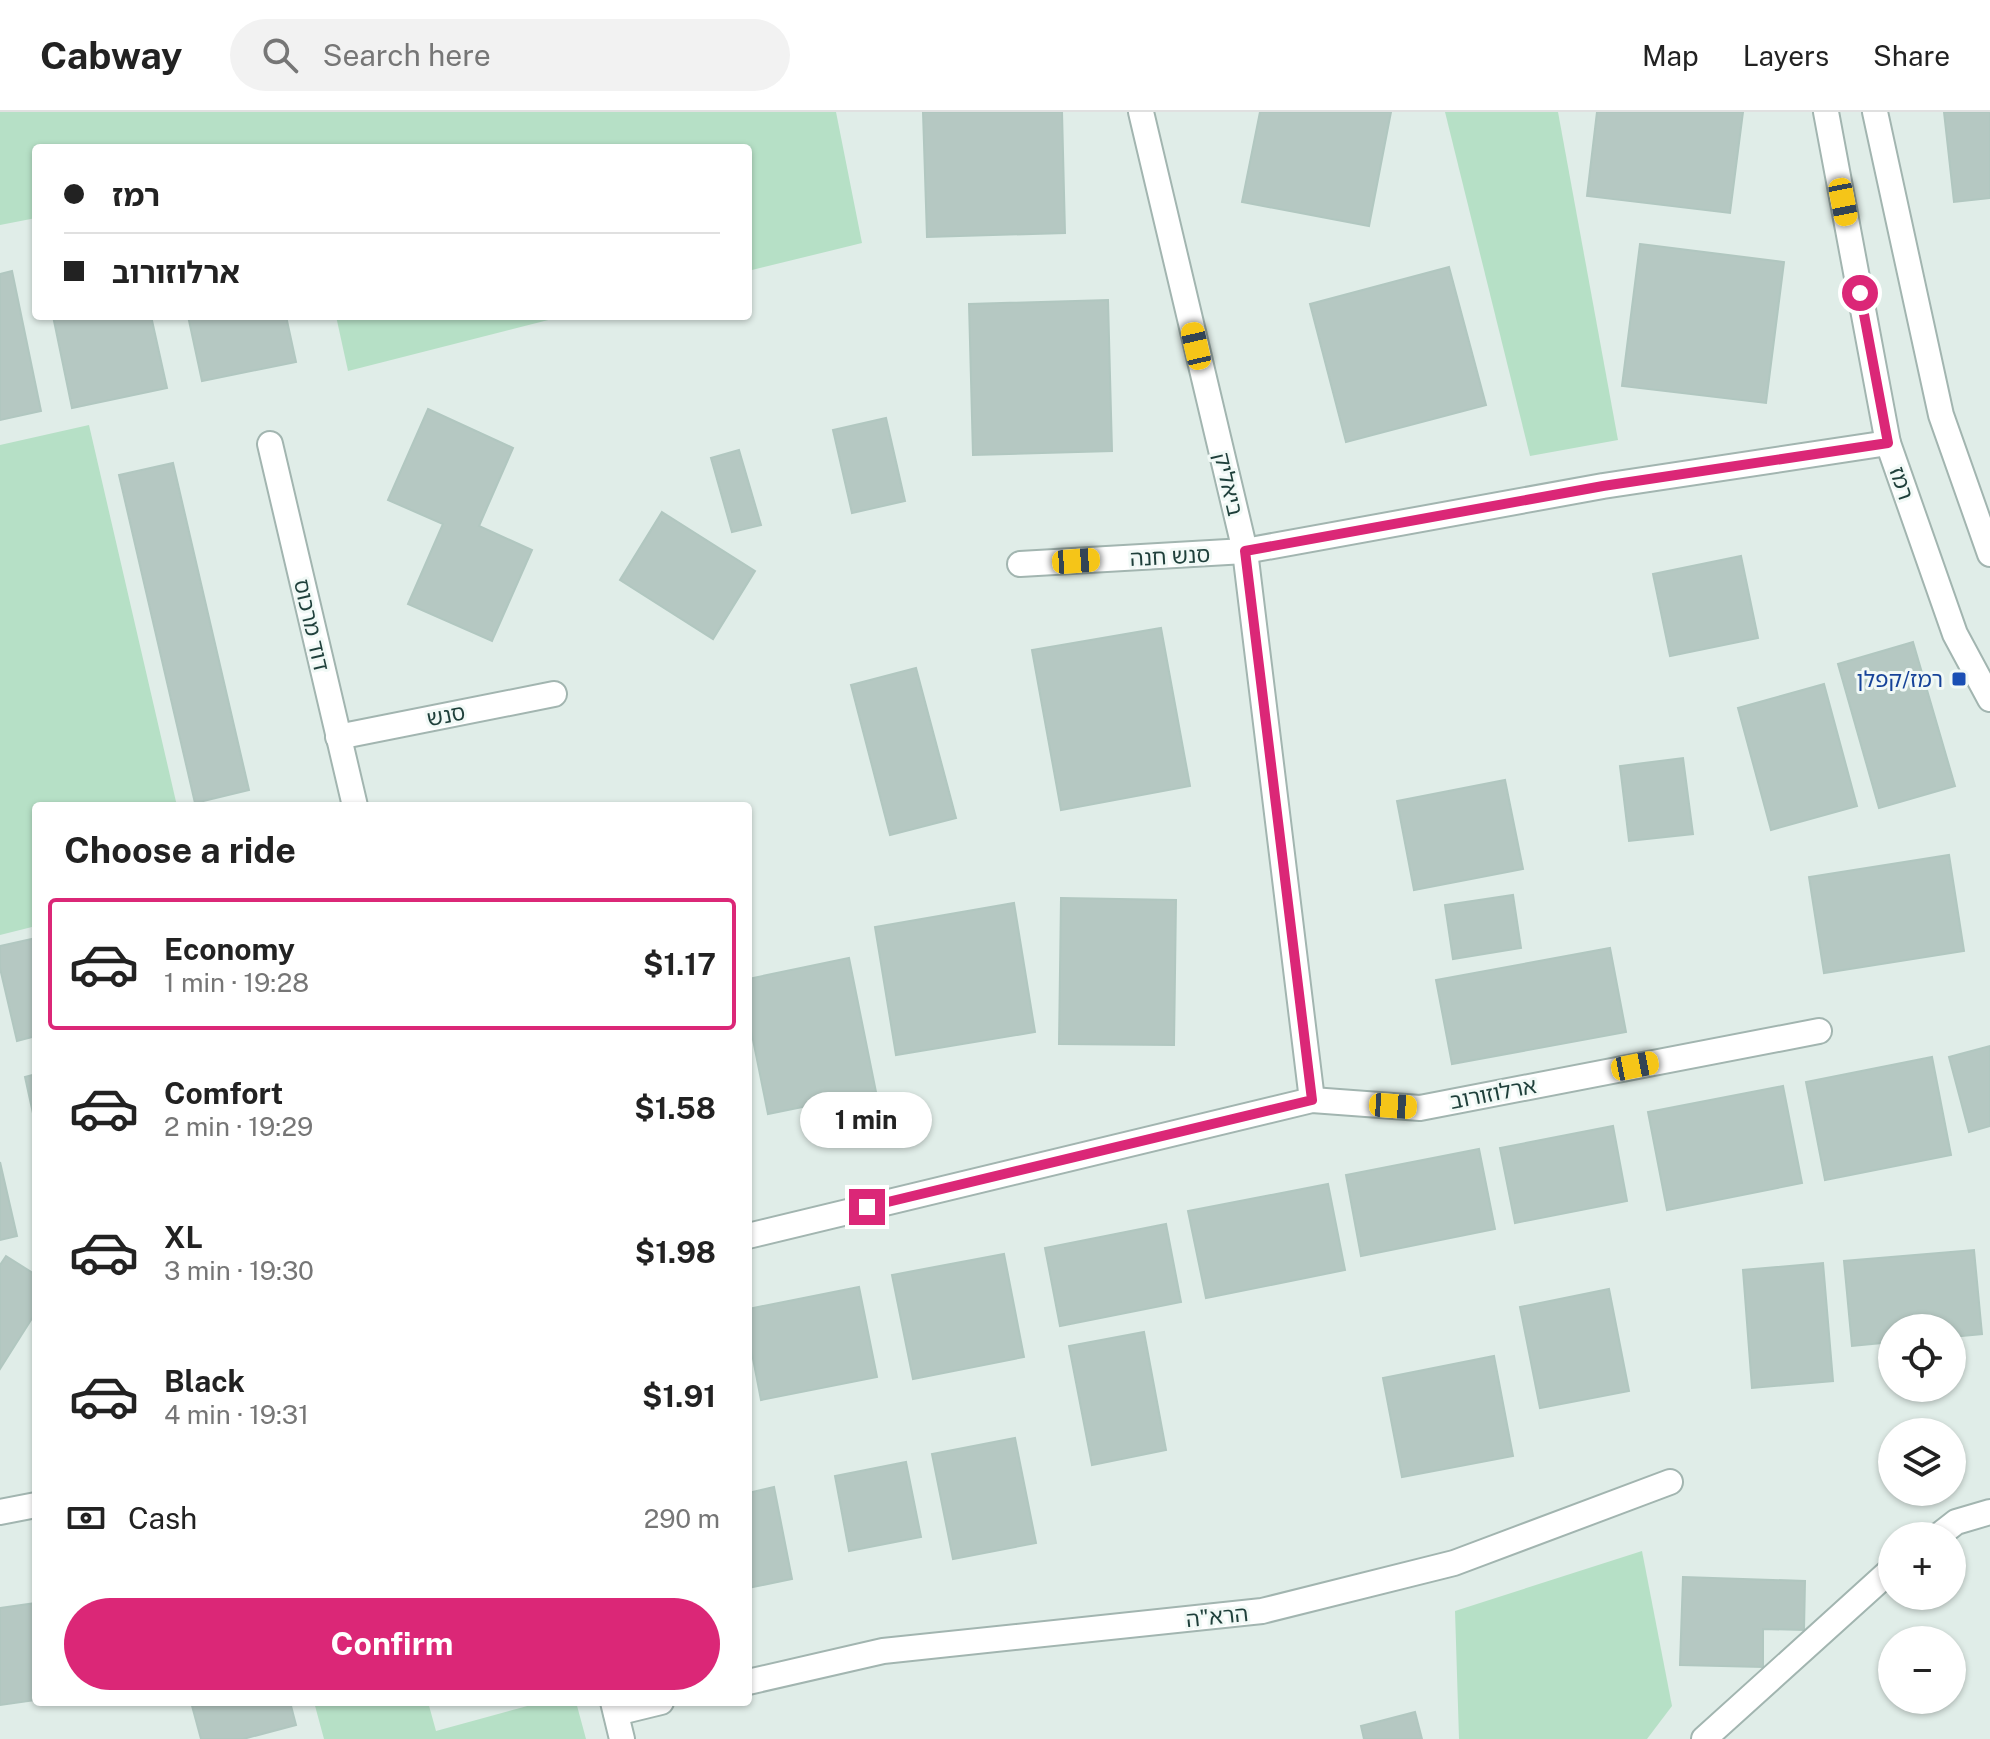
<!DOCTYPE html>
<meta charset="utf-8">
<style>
body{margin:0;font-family:"Public Sans","Noto Sans Hebrew",sans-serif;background:#f2f2f2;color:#222;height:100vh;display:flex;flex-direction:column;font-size:30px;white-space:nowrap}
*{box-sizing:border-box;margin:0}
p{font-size:26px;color:#767676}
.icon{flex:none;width:44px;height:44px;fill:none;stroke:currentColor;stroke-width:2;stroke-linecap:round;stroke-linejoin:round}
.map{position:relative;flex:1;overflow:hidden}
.side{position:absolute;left:32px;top:690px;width:720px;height:904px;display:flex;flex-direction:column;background:#fff;border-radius:8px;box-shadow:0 2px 6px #0004}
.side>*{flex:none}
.hud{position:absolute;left:32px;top:32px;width:720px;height:176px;border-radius:8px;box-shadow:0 2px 6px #0004;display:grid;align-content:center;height:176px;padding:0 32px;background:#fff}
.tools{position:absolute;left:1878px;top:1202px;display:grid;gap:16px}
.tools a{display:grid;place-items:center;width:88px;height:88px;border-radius:50%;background:#fff;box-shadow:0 2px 6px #0004;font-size:40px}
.end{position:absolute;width:36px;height:36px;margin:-18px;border:10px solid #db2777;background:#fff;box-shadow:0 0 0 4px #fff}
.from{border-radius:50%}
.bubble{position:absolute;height:56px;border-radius:28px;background:#fff;box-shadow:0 2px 6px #0004;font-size:26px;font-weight:700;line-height:56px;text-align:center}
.car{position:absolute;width:24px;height:48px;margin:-24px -12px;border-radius:10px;box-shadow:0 0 6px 2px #0007;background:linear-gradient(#f5c518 24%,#345 0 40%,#f5c518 0 76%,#345 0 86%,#f5c518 0)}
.hud b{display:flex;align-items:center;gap:28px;height:76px;font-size:30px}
.hud b+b{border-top:2px solid #e0e0e0}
.hud i{width:20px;height:20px;background:#222}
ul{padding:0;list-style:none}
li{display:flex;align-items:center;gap:24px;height:132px;margin:0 16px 12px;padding:0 16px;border:4px solid transparent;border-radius:8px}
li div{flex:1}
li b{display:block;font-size:30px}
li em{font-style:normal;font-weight:700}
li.active{border-color:#db2777}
li>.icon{width:72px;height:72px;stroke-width:1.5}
h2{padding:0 32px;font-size:36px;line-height:96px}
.pay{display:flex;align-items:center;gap:20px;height:88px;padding:0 32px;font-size:30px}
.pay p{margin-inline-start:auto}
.button{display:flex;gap:16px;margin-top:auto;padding:16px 32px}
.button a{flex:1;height:92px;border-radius:48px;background:#db2777;color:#fff;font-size:32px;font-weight:700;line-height:92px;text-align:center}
header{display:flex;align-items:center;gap:48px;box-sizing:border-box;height:112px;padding:0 40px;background:#fff;border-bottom:2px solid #e0e0e0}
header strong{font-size:38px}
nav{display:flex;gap:44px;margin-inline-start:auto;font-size:28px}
.search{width:560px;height:72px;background:#f2f2f2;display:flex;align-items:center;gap:20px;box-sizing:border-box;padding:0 28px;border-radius:44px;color:#767676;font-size:30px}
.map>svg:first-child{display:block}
.green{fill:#b6e0c6}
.building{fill:#b5c8c2;stroke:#b1c7c0;stroke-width:2}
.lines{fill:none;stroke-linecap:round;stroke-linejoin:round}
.minor-casing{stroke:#a2b5b0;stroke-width:28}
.minor{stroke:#fff;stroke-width:24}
.route{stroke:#db2777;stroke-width:10}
.transit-dot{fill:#1a4fb4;stroke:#f1f9f6;stroke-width:3}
.labels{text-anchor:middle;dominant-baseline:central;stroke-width:6;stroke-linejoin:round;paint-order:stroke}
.street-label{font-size:22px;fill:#1e3f3a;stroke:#f1f9f6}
.transit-label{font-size:22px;fill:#164399;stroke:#f1f9f6;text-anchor:end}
</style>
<header>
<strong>Cabway</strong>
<div class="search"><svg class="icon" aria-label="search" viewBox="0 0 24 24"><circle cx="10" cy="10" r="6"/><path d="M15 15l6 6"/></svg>Search here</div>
<nav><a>Map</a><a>Layers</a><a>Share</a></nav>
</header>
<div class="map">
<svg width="1990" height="1627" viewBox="0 0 1990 1627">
<rect width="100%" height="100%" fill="#e0ede8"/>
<g class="green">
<path d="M0,0H836L862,131L748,159V36H36V106L0,113Z"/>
<path d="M1445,0H1558L1618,328L1530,344Z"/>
<path d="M336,204H564L348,259Z"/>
<path d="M89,313L177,694H36V814L0,823V333Z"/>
<path d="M1642,1439L1672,1594L1647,1627H1459L1455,1499Z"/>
<path d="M314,1590H428L436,1619L542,1590H576L586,1627H324Z"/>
</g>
<g class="building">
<path d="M923,0H1062L1065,121L927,125Z"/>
<path d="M1260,0H1391L1369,114L1242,90Z"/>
<path d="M1597,0H1743L1730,101L1587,84Z"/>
<path d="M1944,0H1990V86L1954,90Z"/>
<path d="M1640,132L1784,150L1766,291L1622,274Z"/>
<path d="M1449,155L1486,293L1346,330L1310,192Z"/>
<path d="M12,159L41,299L0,308V162Z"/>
<path d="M1108,188L1112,339L973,343L969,192Z"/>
<path d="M53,204H151L167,276L72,296Z"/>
<path d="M188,204H286L296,250L202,269Z"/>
<path d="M428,297L513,336L479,414L532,438L492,529L408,492L443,412L388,388Z"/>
<path d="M886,306L905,389L852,401L833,318Z"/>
<path d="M739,338L761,413L732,420L711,346Z"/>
<path d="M173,351L249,678L195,691L119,363Z"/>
<path d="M662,400L755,459L713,527L620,468Z"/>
<path d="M1741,444L1758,526L1670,544L1653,462Z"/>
<path d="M1161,516L1190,674L1061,698L1032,538Z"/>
<path d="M1913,530L1955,674L1879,696L1838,552Z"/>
<path d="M916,556L956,706L890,723L851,573Z"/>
<path d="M1824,572L1857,694L1771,718L1738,596Z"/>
<path d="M1683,646L1693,722L1629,729L1620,654Z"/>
<path d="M1505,668L1523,757L1414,778L1397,689Z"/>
<path d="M1949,743L1964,839L1824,861L1809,765Z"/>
<path d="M1513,783L1521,836L1453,847L1445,793Z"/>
<path d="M1061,786L1176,788L1174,933L1059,932Z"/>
<path d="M1014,791L1035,920L896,943L875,815Z"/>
<path d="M36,826V924L17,929L0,856V834Z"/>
<path d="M1610,836L1626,920L1452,952L1436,868Z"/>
<path d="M849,846L876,980L768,1002L748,903V867Z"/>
<path d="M1990,934V1014L1969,1020L1949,945Z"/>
<path d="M1932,945L1951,1043L1825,1068L1806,970Z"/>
<path d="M36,962V1015L25,965Z"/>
<path d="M1783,974L1802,1071L1667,1098L1648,1000Z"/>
<path d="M1613,1014L1627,1089L1515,1111L1500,1036Z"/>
<path d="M1479,1037L1495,1117L1361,1144L1346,1063Z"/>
<path d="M0,1050L17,1124L0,1128Z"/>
<path d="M1328,1072L1345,1158L1206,1186L1188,1099Z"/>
<path d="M1166,1112L1181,1190L1060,1214L1045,1136Z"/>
<path d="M1974,1138L1982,1222L1952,1225V1216H1892V1230L1852,1234L1844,1149Z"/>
<path d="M1004,1142L1024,1245L913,1267L892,1163Z"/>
<path d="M6,1144L36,1163V1200L0,1257V1153Z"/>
<path d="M1823,1151L1833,1269L1752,1276L1743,1158Z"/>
<path d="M859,1175L877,1265L761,1288L748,1221V1197Z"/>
<path d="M1609,1177L1629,1279L1540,1296L1520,1195Z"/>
<path d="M1144,1220L1166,1338L1092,1353L1069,1234Z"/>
<path d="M1494,1244L1513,1344L1402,1365L1383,1266Z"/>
<path d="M1015,1326L1036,1431L953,1447L932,1342Z"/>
<path d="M906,1350L921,1425L849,1439L835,1364Z"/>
<path d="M774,1375L792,1467L748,1476V1381Z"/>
<path d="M1683,1465L1805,1469L1804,1518L1763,1517V1555L1680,1553Z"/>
<path d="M36,1491V1588L0,1593V1496Z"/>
<path d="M191,1590H290L296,1613L243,1627H201Z"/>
<path d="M1415,1600L1422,1627H1364L1361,1614Z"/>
</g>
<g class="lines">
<defs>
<g id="minor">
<path d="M1141,0L1245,439L1312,988"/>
<path d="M1826,0L1888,331L1955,522L1990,587"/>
<path d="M1875,0L1941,303L1990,442"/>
<path d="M270,332L355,694"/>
<path d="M1020,452L1245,439L1603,374L1888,331"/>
<path d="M338,625L554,582"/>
<path d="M748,1124L1312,988L1420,996L1819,919"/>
<path d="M0,1400L36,1393"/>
<path d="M1938,1424L1956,1410L1990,1400"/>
<path d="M748,1570L883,1539L1262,1499L1454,1451L1670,1370"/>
<path d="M613,1590L622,1627"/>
<path d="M616,1601L661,1590"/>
<path d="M1704,1627L1892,1457"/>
</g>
</defs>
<use href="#minor" class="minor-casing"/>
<use href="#minor" class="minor"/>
</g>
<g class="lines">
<path class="route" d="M867,1095L1312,988L1245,439L1603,374L1888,331L1860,181"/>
</g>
<rect class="transit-dot" x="1951" y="559" width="16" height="16" rx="4"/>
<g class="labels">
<g class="street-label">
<text transform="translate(1902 371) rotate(71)">רמז</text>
<text transform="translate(1229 372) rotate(77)">ביאליק</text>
<text transform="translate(1170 444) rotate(-3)">סנש חנה</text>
<text transform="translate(312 513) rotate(77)">דוד מרכוס</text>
<text transform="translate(446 603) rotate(-11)">סנש</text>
<text transform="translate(1493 981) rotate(-11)">ארלוזורוב</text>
<text transform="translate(1217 1504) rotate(-6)">הרא"ה</text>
</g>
<g class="transit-label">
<text x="1943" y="567">רמז/קפלן</text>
</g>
</g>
</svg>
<div class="tools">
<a><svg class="icon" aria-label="locate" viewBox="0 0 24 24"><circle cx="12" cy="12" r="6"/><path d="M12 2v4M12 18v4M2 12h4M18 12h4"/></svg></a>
<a><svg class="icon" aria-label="layers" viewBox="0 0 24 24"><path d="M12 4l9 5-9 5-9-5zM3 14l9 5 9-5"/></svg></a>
<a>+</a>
<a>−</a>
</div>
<i class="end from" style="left:1860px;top:181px"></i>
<i class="end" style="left:867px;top:1095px"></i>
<div class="bubble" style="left:800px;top:980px;width:132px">1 min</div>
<i class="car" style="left:1843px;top:90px;rotate:169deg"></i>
<i class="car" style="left:1196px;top:234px;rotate:347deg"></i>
<i class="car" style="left:1076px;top:449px;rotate:86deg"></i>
<i class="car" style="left:1635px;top:954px;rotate:79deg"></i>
<i class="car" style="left:1393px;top:994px;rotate:94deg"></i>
<div class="hud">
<b><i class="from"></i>רמז</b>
<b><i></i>ארלוזורוב</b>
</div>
<section class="side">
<h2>Choose a ride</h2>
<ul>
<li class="active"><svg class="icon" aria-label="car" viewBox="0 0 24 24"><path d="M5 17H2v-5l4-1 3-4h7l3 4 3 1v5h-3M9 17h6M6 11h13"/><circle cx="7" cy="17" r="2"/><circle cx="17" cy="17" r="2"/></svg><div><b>Economy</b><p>1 min · 19:28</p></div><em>$1.17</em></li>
<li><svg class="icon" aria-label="car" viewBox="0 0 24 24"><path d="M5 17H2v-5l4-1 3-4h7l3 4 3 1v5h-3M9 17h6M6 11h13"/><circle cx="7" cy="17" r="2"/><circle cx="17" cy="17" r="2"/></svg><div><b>Comfort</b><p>2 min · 19:29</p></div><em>$1.58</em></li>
<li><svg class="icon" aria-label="car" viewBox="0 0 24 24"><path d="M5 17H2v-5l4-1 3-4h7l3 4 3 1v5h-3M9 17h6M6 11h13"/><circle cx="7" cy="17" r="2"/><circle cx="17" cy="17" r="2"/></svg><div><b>XL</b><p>3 min · 19:30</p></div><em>$1.98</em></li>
<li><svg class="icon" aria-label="car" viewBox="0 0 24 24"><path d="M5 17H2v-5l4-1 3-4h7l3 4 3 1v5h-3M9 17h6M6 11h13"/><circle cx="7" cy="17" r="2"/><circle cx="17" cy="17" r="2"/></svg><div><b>Black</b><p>4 min · 19:31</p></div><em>$1.91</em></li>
</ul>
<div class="pay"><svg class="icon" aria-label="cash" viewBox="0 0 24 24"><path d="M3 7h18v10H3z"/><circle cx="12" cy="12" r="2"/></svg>Cash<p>290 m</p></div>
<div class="button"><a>Confirm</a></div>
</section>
</div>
